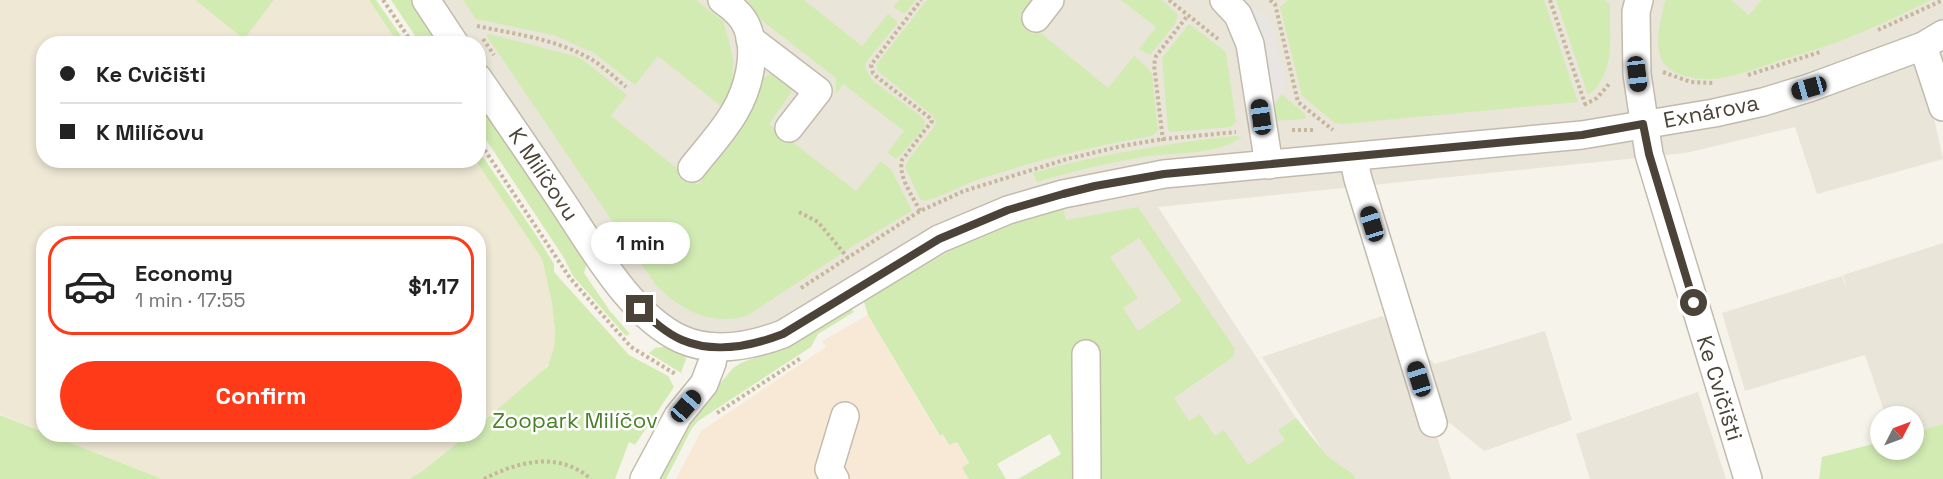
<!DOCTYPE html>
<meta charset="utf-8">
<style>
body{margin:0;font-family:"Space Grotesk",sans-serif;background:#f6f6f6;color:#222;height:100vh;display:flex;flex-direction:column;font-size:22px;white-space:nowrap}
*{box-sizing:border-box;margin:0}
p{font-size:20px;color:#767676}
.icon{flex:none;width:33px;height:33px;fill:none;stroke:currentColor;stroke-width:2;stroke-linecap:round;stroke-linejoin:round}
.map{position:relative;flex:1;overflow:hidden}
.side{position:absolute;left:36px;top:226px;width:450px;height:216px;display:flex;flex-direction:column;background:#fff;border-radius:24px;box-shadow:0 3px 9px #0003}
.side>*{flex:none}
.guide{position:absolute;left:36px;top:36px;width:450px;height:132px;border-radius:24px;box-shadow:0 3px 9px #0003;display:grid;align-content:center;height:132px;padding:0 24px;background:#fff}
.needle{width:39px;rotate:48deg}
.fabs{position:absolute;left:1870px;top:406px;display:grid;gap:12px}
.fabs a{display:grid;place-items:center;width:54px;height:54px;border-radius:50%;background:#fff;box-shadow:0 3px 9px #0003;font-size:30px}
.end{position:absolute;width:27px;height:27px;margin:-14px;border:8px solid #4b4338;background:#fff;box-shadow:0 0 0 3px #fff}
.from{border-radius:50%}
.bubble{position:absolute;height:42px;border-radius:21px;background:#fff;box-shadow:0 3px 9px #0003;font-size:20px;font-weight:700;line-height:42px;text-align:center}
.car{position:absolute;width:18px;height:36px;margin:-18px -9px;border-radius:8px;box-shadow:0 0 4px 2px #0007;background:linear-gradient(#222 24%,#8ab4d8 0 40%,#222 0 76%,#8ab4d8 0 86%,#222 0)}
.guide b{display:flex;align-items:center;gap:21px;height:57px;font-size:22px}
.guide b+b{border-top:2px solid #e0e0e0}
.guide i{width:15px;height:15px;background:#222}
ul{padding:10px 0 0;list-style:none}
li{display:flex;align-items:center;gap:18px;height:99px;margin:0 12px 9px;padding:0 12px;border:3px solid transparent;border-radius:24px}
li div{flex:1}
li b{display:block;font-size:22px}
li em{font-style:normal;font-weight:700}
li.on{border-color:#ff3a19}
li>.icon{width:54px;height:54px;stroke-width:1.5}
.action{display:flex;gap:12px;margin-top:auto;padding:12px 24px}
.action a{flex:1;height:69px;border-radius:36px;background:#ff3a19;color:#fff;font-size:24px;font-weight:700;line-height:69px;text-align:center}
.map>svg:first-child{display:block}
.residential{fill:#eae5d9}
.commercial{fill:#f8e9d6}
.education{fill:#efe8d5}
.green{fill:#d2ebb3;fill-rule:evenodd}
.parking{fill:#e8e5e2}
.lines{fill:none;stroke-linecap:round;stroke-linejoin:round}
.minor-casing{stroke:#c2bbad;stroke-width:30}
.path{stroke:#c5b69d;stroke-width:4;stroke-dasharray:3 3;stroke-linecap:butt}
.minor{stroke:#fff;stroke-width:27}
.route{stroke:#4b4338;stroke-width:8}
.labels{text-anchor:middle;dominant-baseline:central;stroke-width:5;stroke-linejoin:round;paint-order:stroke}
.street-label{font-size:22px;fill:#4b4338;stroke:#fff}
.park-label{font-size:22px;fill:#4a8028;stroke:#fff}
</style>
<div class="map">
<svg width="1943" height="479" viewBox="0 0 1943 479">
<rect width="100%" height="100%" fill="#f6f3eb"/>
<g class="residential">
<path d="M413,0H1943V66L1925,77L1943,159L1817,194L1795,127L1686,153L1158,207L1296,418L1322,449L1262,357L1382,316L1435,364L1545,331L1572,420L1484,451L1450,423L1434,428L1451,479H1162L993,230L903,276L796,342L763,356L748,359L684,354L644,332L624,311L479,96L478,44L443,43Z"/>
<path d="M1943,243V424L1914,432V417H1886L1865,355L1745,391L1722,313L1842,276L1847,291L1843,275Z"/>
<path d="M1698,392L1726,479H1590L1576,434Z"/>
</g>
<path class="commercial" d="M868,315L939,436L943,434L956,441L969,464L963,468L969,479H676L701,431L826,347L822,341Z"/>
<g class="education">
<path d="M0,0H195L244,38L274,0H369L398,43L44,44V160L476,161L542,259L552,303L555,332L554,347L550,362L537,377L479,425L478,234H44L43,432L0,414Z"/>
<path d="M52,435H467L424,470L409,479H162Z"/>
</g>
<g class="green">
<path d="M195,0H274L244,39Z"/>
<path d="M369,0H376L406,43H398Z"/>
<path d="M391,0H413L443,43H420Z"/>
<path d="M463,0H696L723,21L729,41L733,60V77L726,110L658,56L635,85L594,53L553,35L476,19Z"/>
<path d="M747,0H804L862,46L888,14L897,21V24L866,62L865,68L873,81L922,117L925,122L924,128L899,157L895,158L887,153L904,131L843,84L836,94V78L761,20Z"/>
<path d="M899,0H916L907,11L903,13L893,7Z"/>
<path d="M927,0H1032L1020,16L1108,88L1134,56L1147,67L1152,74L1158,131L1153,135L1146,137C1089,147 1035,161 980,179C961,186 943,196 924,201L920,199L905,167L908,160L934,127L936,121L932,115L879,72L876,65Z"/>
<path d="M1121,0H1162L1178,15L1175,24L1150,55L1139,49L1156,27Z"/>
<path d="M1288,0H1544L1578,102L1342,124L1335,123L1302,96L1280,7Z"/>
<path d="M1556,0H1605L1610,4C1609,37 1617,73 1588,95Z"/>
<path d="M1666,0H1731L1749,15L1762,0H1931C1900,15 1868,31 1835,43C1815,50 1795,56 1775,62C1755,69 1734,77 1713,79C1698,80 1671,76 1663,62C1653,46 1661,21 1664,4Z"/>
<path d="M1189,24L1226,52L1236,122L1230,127L1171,132L1168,130L1162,58Z"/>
<path d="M489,34L575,56L583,60L627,95L611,116L698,185C713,165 730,146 744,125C754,108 753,76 776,72L793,86V90L769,124L856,191L881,161L891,169L912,211L856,244L747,316C710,326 680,310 655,284L486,35Z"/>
<path d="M1281,94L1303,112L1306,117L1304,119L1275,121L1273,108Z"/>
<path d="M478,96L588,260L584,273L610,311L630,334L626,336L573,276L564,258L479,129Z"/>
<path d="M1234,136L1242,137C1218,155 1178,152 1149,156C1111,162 1073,171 1037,182L1033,173C1099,154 1166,144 1234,136Z"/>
<path d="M479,151L538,238L554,264V272L629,355L668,376L674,387L635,445L629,442L615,479H409L424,470L467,435H478L479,425L548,366L554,347L555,332L552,303L542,259L476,161L478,160Z"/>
<path d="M1138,207L1235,349L1233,357L1174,398L1189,421L1200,414L1215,436L1224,430L1248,465L1285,440L1278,430L1296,418L1327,456L1354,475L1355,479H1018L1061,454L1050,434L997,464L1006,479H969L962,468L969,463L957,442L949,445L943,434L940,436L868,315L863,299L954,249L993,230L1063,209L1066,220ZM1139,238L1182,301L1138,331L1123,308L1138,298L1110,257Z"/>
<path d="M851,307L854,312L818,334L811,347L698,421L692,428L666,479H653L681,430L733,368C747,357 766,357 782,349C807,338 829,322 851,307Z"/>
<path d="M669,346L684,354L686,359L681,373L649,353L655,348Z"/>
<path d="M0,415L43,432L44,435H51L162,479H0Z"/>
<path d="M1943,424V479H1819L1822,457L1881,442V450H1914V432Z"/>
</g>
<path class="parking" d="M1253,7L1271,21L1287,89L1277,99L1273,108Z"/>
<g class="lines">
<defs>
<g id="minor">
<path d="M426,0L455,44"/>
<path d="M1224,0L1238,15L1250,44L1269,165"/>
<path d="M1639,0L1636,12L1637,74L1649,154L1748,479"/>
<path d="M1036,18L1050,0"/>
<path d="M750,39L818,91L789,128"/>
<path d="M1923,46L1943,107"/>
<path d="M478,78C507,120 535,161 563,203C593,248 631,316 681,339C714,354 751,346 783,334L939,239L1008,210L1063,194L1164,174L1582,135L1714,113L1763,102L1809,88L1923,46L1943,34"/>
<path d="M1353,157L1358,179L1433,423"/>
<path d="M692,168C706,150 723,132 734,113C748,90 758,53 747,27C743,16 732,7 722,0"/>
<path d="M1086,354L1087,479"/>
<path d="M644,479L678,416L704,384L712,363L715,347"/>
<path d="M835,479L829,469L845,416"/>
</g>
</defs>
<use href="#minor" class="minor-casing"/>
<g class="path">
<path d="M383,0L413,44"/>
<path d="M1169,0L1218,39"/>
<path d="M1270,0L1275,4L1298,102L1333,130"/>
<path d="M1550,0L1585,104"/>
<path d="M477,26C515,34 555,39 589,58C602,65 614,77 626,87"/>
<path d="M1878,30L1943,0"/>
<path d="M483,39L494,55"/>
<path d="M1663,72L1691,82L1714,83"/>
<path d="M1748,75L1820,52"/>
<path d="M1584,105L1597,98L1610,83"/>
<path d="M1292,130H1314"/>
<path d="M478,140L570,278L631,347L677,375"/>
<path d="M1163,141L1154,65L1156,56L1188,15"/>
<path d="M920,211C913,196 898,178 902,160L932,121L930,118L877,77L873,73L871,65L921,0"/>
<path d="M799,212L818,222L848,258"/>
<path d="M801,288L920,211L964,191L1067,159L1122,146L1163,139L1236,132"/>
<path d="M717,413L801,358"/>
<path d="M484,479C519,461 559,451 591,479"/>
</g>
<use href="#minor" class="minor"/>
</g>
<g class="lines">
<path class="route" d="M640,309C653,321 666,333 682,340C715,354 752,346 783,334L939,239L1008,210L1063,194L1095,186L1164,174L1582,135L1643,124L1649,154L1694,303"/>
</g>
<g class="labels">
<g class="street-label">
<text transform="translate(1711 111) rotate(-11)">Exnárova</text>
<text transform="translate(544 174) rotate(56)">K Milíčovu</text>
<text transform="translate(1720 388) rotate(73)">Ke Cvičišti</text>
</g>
<g class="park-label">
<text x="575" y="420">Zoopark Milíčov</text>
</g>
</g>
</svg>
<div class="fabs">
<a><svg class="needle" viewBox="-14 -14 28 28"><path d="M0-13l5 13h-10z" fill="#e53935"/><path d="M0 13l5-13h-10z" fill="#767676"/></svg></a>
</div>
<i class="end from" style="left:1694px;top:303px"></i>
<i class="end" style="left:640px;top:309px"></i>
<div class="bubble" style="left:591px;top:222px;width:99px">1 min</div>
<i class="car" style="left:1637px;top:74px;rotate:173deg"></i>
<i class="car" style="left:1809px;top:88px;rotate:254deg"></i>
<i class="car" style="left:1261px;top:117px;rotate:352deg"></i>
<i class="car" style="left:1372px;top:224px;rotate:343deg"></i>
<i class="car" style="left:1419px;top:379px;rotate:343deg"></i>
<i class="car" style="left:686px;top:406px;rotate:41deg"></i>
<div class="guide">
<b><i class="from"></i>Ke Cvičišti</b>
<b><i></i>K Milíčovu</b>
</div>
<section class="side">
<ul>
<li class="on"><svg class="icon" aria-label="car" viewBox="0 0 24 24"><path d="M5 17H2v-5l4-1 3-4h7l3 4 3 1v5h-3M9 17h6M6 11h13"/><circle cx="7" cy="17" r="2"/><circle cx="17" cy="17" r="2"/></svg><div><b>Economy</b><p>1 min · 17:55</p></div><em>$1.17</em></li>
</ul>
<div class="action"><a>Confirm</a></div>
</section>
</div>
